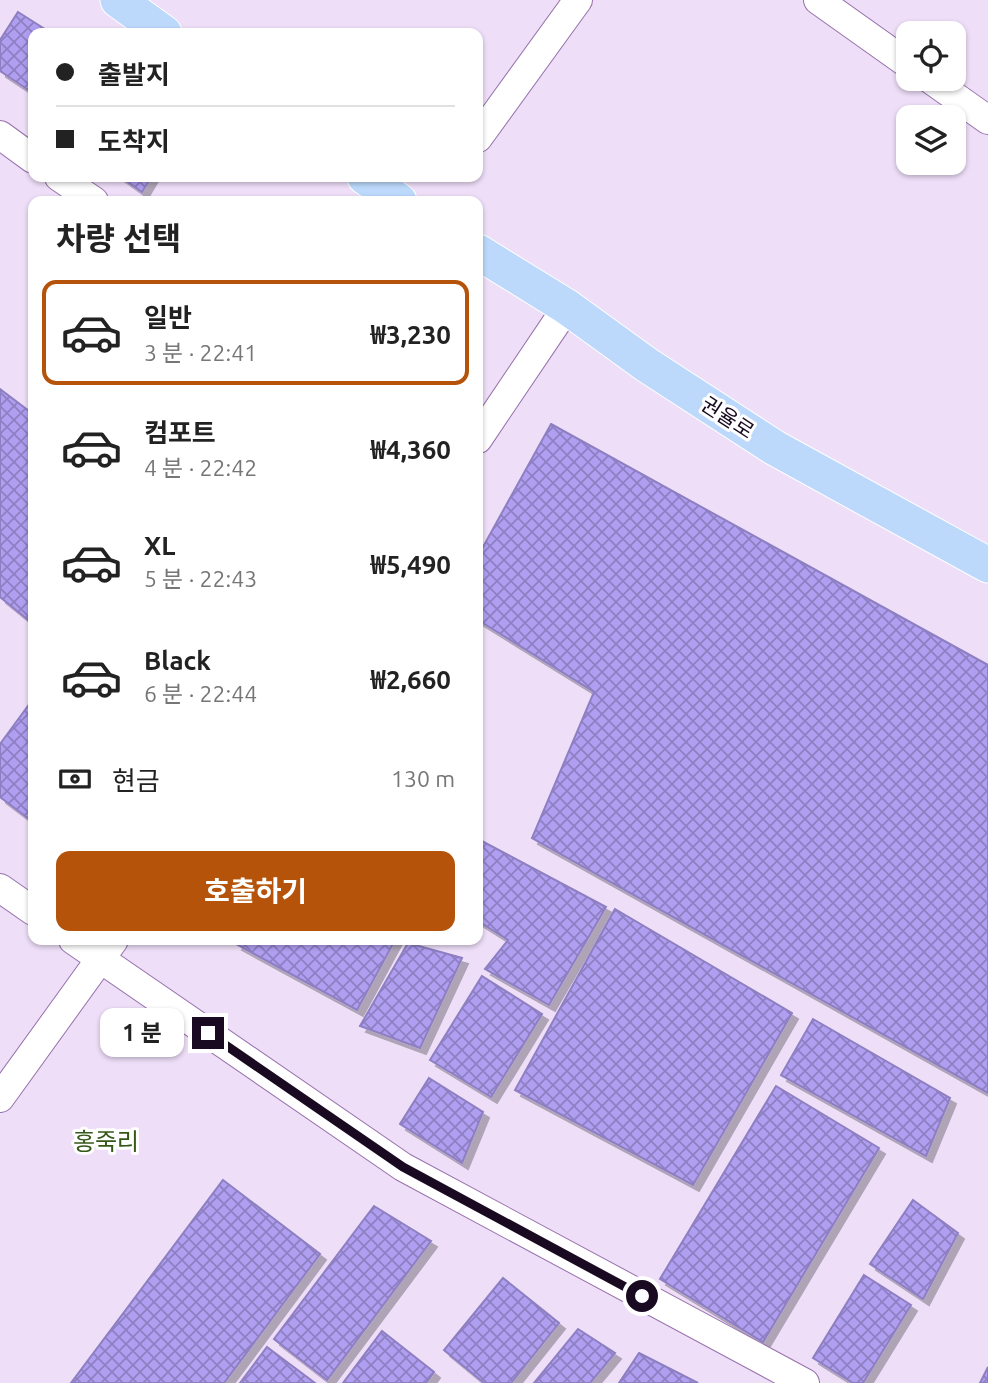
<!DOCTYPE html>
<html lang="ko">
<meta charset="utf-8">
<style>
body{margin:0;font-family:Ubuntu,"Noto Sans KR",sans-serif;background:#f6f6f6;color:#222;height:100vh;display:flex;flex-direction:column;font-size:26px;white-space:nowrap}
*{box-sizing:border-box;margin:0}
p{font-size:23px;color:#767676}
.icon{flex:none;width:38px;height:38px;fill:none;stroke:currentColor;stroke-width:2;stroke-linecap:round;stroke-linejoin:round}
.map{position:relative;flex:1;overflow:hidden}
.panel{position:absolute;left:28px;top:196px;width:455px;height:749px;display:flex;flex-direction:column;background:#fff;border-radius:14px;box-shadow:0 2px 5px #0004}
.panel>*{flex:none}
.top-card{position:absolute;left:28px;top:28px;width:455px;height:154px;border-radius:14px;box-shadow:0 2px 5px #0004;display:grid;align-content:center;height:154px;padding:0 28px;background:#fff}
.buttons{position:absolute;left:896px;top:21px;display:grid;gap:14px}
.buttons a{display:grid;place-items:center;width:70px;height:70px;border-radius:14px;background:#fff;box-shadow:0 2px 5px #0004;font-size:35px}
.end{position:absolute;width:32px;height:32px;margin:-16px;border:9px solid #190a21;background:#fff;box-shadow:0 0 0 4px #fff}
.from{border-radius:50%}
.bubble{position:absolute;height:49px;border-radius:14px;background:#fff;box-shadow:0 2px 5px #0004;font-size:23px;font-weight:700;line-height:49px;text-align:center}
.top-card b{display:flex;align-items:center;gap:24px;height:66px;font-size:26px}
.top-card b+b{border-top:2px solid #e0e0e0}
.top-card i{width:18px;height:18px;background:#222}
ul{padding:0;list-style:none}
li{display:flex;align-items:center;gap:21px;height:105px;margin:0 14px 10px;padding:0 14px;border:4px solid transparent;border-radius:14px}
li div{flex:1}
li b{display:block;font-size:26px}
li em{font-style:normal;font-weight:700}
li.selected{border-color:#b45309}
li>.icon{width:63px;height:63px;stroke-width:1.5}
h2{padding:0 28px;font-size:32px;line-height:84px}
.pay{display:flex;align-items:center;gap:18px;height:77px;padding:0 28px;font-size:26px}
.pay p{margin-inline-start:auto}
.cta{display:flex;gap:14px;margin-top:auto;padding:14px 28px}
.cta a{flex:1;height:80px;border-radius:14px;background:#b45309;color:#fff;font-size:28px;font-weight:700;line-height:80px;text-align:center}
.map>svg:first-child{display:block}
.building{fill:url(#building-cross-hatch);stroke:#8d7fc1;stroke-width:2;filter:url(#shadow)}
.lines{fill:none;stroke-linecap:round;stroke-linejoin:round}
.minor-casing{stroke:#9771ac;stroke-width:30}
.major-casing{stroke:#fff;stroke-width:37}
.minor{stroke:#fff;stroke-width:28}
.major{stroke:#bcd9fc;stroke-width:35}
.route{stroke:#190a21;stroke-width:9}
.labels{text-anchor:middle;dominant-baseline:central;stroke-width:6;stroke-linejoin:round;paint-order:stroke}
.street-label{font-size:21px;fill:#190a21;stroke:#fff}
.quarter-label{font-size:24px;fill:#355717;stroke:#fff}
</style>
<div class="map">
<svg width="988" height="1383" viewBox="0 0 988 1383">
<defs>
<pattern id="building-cross-hatch" width="8" height="8" patternUnits="userSpaceOnUse" patternTransform="scale(1.75)"><rect width="8" height="8" fill="#b09ef1"/><path d="M0 0l8 8M0 8l8-8" fill="none" stroke="#8e7fc3"/></pattern>
<filter id="shadow"><feDropShadow dx="6" dy="6" stdDeviation="0" flood-color="#0004"/></filter>
</defs>
<rect width="100%" height="100%" fill="#eedef8"/>
<g class="building">
<path d="M18,12L51,33H33V93L0,71V40Z"/>
<path d="M121,177H151L142,192Z"/>
<path d="M0,389L33,414V624L0,597Z"/>
<path d="M551,424L988,665V1093L532,838L594,692L478,620V556Z"/>
<path d="M33,699V822L0,797V744Z"/>
<path d="M478,839L606,907L549,1005L485,969L508,940L478,921Z"/>
<path d="M615,909L792,1013L693,1185L515,1090Z"/>
<path d="M239,940H395L357,1010L236,944Z"/>
<path d="M408,943L462,958L420,1048L360,1026Z"/>
<path d="M482,976L542,1014L491,1097L430,1060Z"/>
<path d="M813,1019L950,1098L926,1156L781,1075Z"/>
<path d="M429,1078L483,1112L462,1163L400,1124Z"/>
<path d="M776,1086L879,1148L763,1342L660,1279Z"/>
<path d="M223,1180L320,1254L224,1383H71Z"/>
<path d="M913,1200L958,1233L923,1299L870,1264Z"/>
<path d="M374,1206L431,1241L327,1380L274,1339Z"/>
<path d="M864,1275L911,1305L863,1383H853L813,1358Z"/>
<path d="M503,1278L559,1323L511,1383H484L444,1350Z"/>
<path d="M578,1329L615,1353L590,1383H534Z"/>
<path d="M382,1331L434,1372L426,1383H343Z"/>
<path d="M267,1347L315,1383H240Z"/>
<path d="M639,1353L698,1383H619Z"/>
<path d="M988,1367V1383H980Z"/>
</g>
<g class="lines">
<defs>
<g id="minor">
<path d="M818,0L908,64"/>
<path d="M930,79L988,120"/>
<path d="M0,135L33,159"/>
<path d="M478,138L578,0"/>
<path d="M59,177L94,201"/>
<path d="M478,439L567,307"/>
<path d="M0,888L33,911"/>
<path d="M73,940L403,1167L805,1383"/>
<path d="M0,1098L114,940"/>
</g>
<g id="major">
<path d="M118,0L164,33"/>
<path d="M365,177L399,201"/>
<path d="M478,252L567,307L647,365L775,448L988,565"/>
</g>
</defs>
<use href="#minor" class="minor-casing"/>
<use href="#major" class="major-casing"/>
<use href="#minor" class="minor"/>
<use href="#major" class="major"/>
</g>
<g class="lines">
<path class="route" d="M208,1033L403,1167L642,1296"/>
</g>
<g class="labels">
<g class="street-label">
<text transform="translate(728 417) rotate(33)">권율로</text>
</g>
<g class="quarter-label">
<text x="106" y="1141">홍죽리</text>
</g>
</g>
</svg>
<div class="buttons">
<a><svg class="icon" aria-label="locate" viewBox="0 0 24 24"><circle cx="12" cy="12" r="6"/><path d="M12 2v4M12 18v4M2 12h4M18 12h4"/></svg></a>
<a><svg class="icon" aria-label="layers" viewBox="0 0 24 24"><path d="M12 4l9 5-9 5-9-5zM3 14l9 5 9-5"/></svg></a>
</div>
<i class="end from" style="left:642px;top:1296px"></i>
<i class="end" style="left:208px;top:1033px"></i>
<div class="bubble" style="left:100px;top:1008px;width:84px">1 분</div>
<div class="top-card">
<b><i class="from"></i>출발지</b>
<b><i></i>도착지</b>
</div>
<section class="panel">
<h2>차량 선택</h2>
<ul>
<li class="selected"><svg class="icon" aria-label="car" viewBox="0 0 24 24"><path d="M5 17H2v-5l4-1 3-4h7l3 4 3 1v5h-3M9 17h6M6 11h13"/><circle cx="7" cy="17" r="2"/><circle cx="17" cy="17" r="2"/></svg><div><b>일반</b><p>3 분 · 22:41</p></div><em>₩3,230</em></li>
<li><svg class="icon" aria-label="car" viewBox="0 0 24 24"><path d="M5 17H2v-5l4-1 3-4h7l3 4 3 1v5h-3M9 17h6M6 11h13"/><circle cx="7" cy="17" r="2"/><circle cx="17" cy="17" r="2"/></svg><div><b>컴포트</b><p>4 분 · 22:42</p></div><em>₩4,360</em></li>
<li><svg class="icon" aria-label="car" viewBox="0 0 24 24"><path d="M5 17H2v-5l4-1 3-4h7l3 4 3 1v5h-3M9 17h6M6 11h13"/><circle cx="7" cy="17" r="2"/><circle cx="17" cy="17" r="2"/></svg><div><b>XL</b><p>5 분 · 22:43</p></div><em>₩5,490</em></li>
<li><svg class="icon" aria-label="car" viewBox="0 0 24 24"><path d="M5 17H2v-5l4-1 3-4h7l3 4 3 1v5h-3M9 17h6M6 11h13"/><circle cx="7" cy="17" r="2"/><circle cx="17" cy="17" r="2"/></svg><div><b>Black</b><p>6 분 · 22:44</p></div><em>₩2,660</em></li>
</ul>
<div class="pay"><svg class="icon" aria-label="cash" viewBox="0 0 24 24"><path d="M3 7h18v10H3z"/><circle cx="12" cy="12" r="2"/></svg>현금<p>130 m</p></div>
<div class="cta"><a>호출하기</a></div>
</section>
</div>
